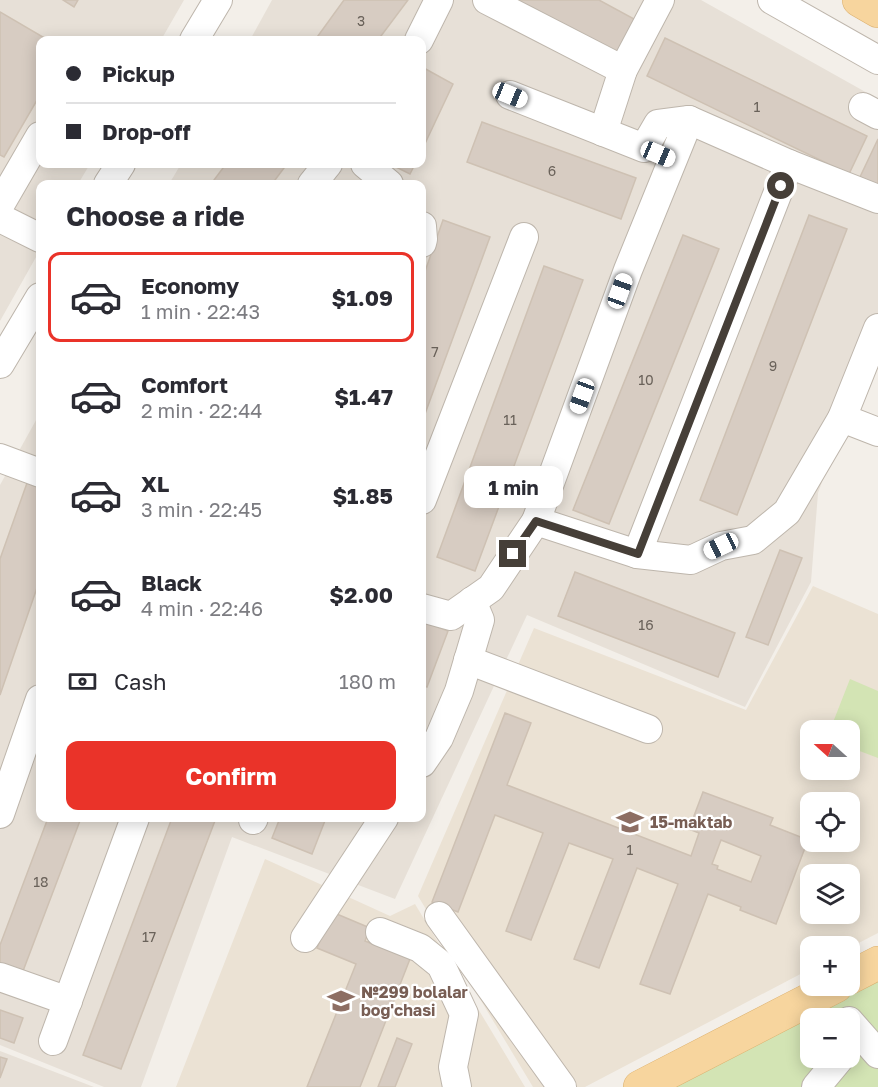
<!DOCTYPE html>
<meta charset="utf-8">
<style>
body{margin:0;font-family:"Golos Text",sans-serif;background:#f7f7f7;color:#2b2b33;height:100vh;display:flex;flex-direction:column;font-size:22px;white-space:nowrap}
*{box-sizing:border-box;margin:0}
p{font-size:20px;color:#7c7c81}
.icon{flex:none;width:33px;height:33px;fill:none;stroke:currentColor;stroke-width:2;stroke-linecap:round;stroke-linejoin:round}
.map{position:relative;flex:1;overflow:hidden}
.panel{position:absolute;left:36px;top:180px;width:390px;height:642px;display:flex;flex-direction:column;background:#fff;border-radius:12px;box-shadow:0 3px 15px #0003}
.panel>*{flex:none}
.guide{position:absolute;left:36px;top:36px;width:390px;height:132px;border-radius:12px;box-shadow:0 3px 15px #0003;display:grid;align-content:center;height:132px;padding:0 30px;background:#fff}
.needle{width:39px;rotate:291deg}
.fabs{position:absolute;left:800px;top:720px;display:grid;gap:12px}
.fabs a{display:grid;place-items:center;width:60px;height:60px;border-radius:12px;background:#fff;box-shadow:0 3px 15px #0003;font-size:30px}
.end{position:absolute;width:27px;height:27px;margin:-14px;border:8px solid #463f38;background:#fff;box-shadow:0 0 0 3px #fff}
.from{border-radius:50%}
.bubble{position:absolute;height:42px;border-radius:12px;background:#fff;box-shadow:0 3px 15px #0003;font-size:20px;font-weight:700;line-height:42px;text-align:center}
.car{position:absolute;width:18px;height:36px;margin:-18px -9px;border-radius:8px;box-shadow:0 0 4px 2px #0007;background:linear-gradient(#fff 24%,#345 0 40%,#fff 0 76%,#345 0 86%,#fff 0)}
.guide b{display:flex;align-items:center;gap:21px;height:57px;font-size:22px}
.guide b+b{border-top:2px solid #e1e1e2}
.guide i{width:15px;height:15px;background:#2b2b33}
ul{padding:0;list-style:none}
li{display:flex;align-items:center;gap:18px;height:90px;margin:0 12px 9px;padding:0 18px;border:3px solid transparent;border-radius:12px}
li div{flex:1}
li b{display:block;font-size:22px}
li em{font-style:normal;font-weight:700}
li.current{border-color:#ea3329}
li>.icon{width:54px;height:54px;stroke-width:1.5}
h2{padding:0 30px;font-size:27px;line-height:72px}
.pay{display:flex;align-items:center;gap:15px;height:66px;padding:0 30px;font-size:22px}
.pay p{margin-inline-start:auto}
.primary-button{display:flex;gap:12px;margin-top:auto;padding:12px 30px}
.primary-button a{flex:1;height:69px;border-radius:12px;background:#ea3329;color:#fff;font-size:24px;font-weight:700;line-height:69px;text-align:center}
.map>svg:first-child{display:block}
.residential{fill:#e7e0d7}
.education{fill:#ebe2d4;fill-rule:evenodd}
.green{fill:#d3e4b4;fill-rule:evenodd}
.building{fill:#d7ccc2;stroke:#cec1b3;stroke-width:1.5;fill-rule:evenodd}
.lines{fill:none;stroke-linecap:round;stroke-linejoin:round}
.minor-casing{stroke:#beb6ac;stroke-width:30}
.major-casing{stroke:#dbb06f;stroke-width:34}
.minor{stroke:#fff;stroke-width:28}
.major{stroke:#f7d59e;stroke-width:33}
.route{stroke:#463f38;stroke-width:8}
.labels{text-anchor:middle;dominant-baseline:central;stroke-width:4.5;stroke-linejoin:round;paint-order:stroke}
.number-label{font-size:14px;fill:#6a625a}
.education-label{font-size:16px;font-weight:bold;fill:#785e54;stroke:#fff;text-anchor:start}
</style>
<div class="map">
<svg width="878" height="1087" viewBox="0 0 878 1087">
<rect width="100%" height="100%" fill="#f3efe9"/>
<g class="residential">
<path d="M0,0H184L161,40H40V164H90L78,184H40V250L0,321Z"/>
<path d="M272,0H701L878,99V327L818,493L811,582L745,707L527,615L395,899L232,837L141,1087H104L0,1045V485L40,413V818H422V184H169L181,164H422V40H250Z"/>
<path d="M0,1051L94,1087H0Z"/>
</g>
<g class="education">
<path d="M813,586L878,614V933L849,948V946H810V969L585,1087H533L418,896L534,628L746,710ZM810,730H849V770H810ZM810,802H849V842H810ZM810,874H849V914H810Z"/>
<path d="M265,859L390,916L415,904L525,1087H176Z"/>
</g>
<g class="green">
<path d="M850,679L878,691V758L849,747V730H830Z"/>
<path d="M878,977V1087H664ZM810,1018H849V1058H810Z"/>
</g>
<g class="building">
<path d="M63,0H78L74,7Z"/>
<path d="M344,0H408L378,40H315Z"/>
<path d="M510,0H599L636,20L618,56Z"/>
<path d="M0,12L48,40H40V95L4,157L0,155Z"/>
<path d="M665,38L867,136L849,174L647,76Z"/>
<path d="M422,67L453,84L422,150Z"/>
<path d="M482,122L636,178L621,219L467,162Z"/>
<path d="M878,139V186L860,177Z"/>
<path d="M226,164H287L272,184H211Z"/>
<path d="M390,164H415L410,174Z"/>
<path d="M809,215L847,229L737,515L700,500Z"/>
<path d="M443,220L490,237L422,422V280Z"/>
<path d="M683,235L719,249L609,524L573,510Z"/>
<path d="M544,266L583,280L475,571L437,557Z"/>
<path d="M27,483L40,488V579L0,695V559Z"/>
<path d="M780,550L802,558L768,645L746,637Z"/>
<path d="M575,572L735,633L718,677L558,616Z"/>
<path d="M422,621L448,631L427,687L422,685Z"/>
<path d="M505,713L531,723L507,785L691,856L699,833L689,829L703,792L773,818L770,825L808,840L776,924L740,910L741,907L708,894L670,994L640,984L678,884L637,868L599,968L574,959L613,859L569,843L531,940L506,931L543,833L495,815L458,912L432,902ZM721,840L761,856L751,882L717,869L718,866L712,864Z"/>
<path d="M48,818H81L23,971L0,963V945Z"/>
<path d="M172,818H216L121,1069L83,1055Z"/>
<path d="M280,818H326L312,854L272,838Z"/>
<path d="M332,912L370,928L365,941L410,959L360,1087H307L356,964L317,948Z"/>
<path d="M0,1010L23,1018L14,1043L0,1038Z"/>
<path d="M397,1038L412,1044L395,1087H378Z"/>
<path d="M0,1057L7,1059L0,1078Z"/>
</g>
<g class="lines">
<defs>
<g id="minor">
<path d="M487,0L623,70"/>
<path d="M772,0L878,60"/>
<path d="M194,40L218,0"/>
<path d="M419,40L439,0"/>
<path d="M510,95L644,148L658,124L689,120L789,164L637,554"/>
<path d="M863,107L878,115"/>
<path d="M603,132L623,70L660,0"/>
<path d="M365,164L389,184"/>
<path d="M789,164L878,199"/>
<path d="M108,184L121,164"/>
<path d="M312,184L328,164"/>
<path d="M0,205L40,136"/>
<path d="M0,218L40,238"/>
<path d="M422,226L423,239L422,243"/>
<path d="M0,364L40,297"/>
<path d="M842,418L878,432"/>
<path d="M0,458L40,473"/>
<path d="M422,500L524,237"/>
<path d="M536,521L637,554L691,560L721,546L753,540L787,512L842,418L878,328"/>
<path d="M422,608L451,616L491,588L536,521L628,270L689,120"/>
<path d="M468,660L648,729"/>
<path d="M422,763L439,738L459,691L480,620L472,601"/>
<path d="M0,814L40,699"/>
<path d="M253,820L254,818"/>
<path d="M439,916L562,1087"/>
<path d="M380,932L420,948L441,965L464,1014L453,1067L457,1087"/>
<path d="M305,938L384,818"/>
<path d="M0,977L68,1001"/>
<path d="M849,1021L878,1054"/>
<path d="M53,1041L135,818"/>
<path d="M816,1087L840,1058"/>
</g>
<g id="major">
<path d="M859,0L878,11"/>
<path d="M849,978L878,963"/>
<path d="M640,1087L836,986"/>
</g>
</defs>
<use href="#minor" class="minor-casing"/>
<use href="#major" class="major-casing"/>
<use href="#minor" class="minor"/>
<use href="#major" class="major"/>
</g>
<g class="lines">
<path class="route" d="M513,554L536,521L638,554L781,186"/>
</g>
<defs>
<symbol id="school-bare" viewBox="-9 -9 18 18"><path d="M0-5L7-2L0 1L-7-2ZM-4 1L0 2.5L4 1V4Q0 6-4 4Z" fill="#8d6e63" stroke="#fff" stroke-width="2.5" paint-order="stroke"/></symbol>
</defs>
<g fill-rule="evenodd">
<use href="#school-bare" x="611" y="803" width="38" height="38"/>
<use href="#school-bare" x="322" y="982" width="38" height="38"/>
</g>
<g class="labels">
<g class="number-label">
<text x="361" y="20">3</text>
<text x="757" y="106">1</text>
<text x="552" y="170">6</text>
<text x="435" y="351">7</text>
<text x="773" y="365">9</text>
<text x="646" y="379">10</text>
<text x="510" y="419">11</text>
<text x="646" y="624">16</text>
<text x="630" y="849">1</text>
<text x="41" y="881">18</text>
<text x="149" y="936">17</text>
</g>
<g class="education-label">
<text x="650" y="822">15-maktab</text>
<text x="361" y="992">№299 bolalar<tspan x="361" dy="18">bog'chasi</tspan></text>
</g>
</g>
</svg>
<div class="fabs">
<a><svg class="needle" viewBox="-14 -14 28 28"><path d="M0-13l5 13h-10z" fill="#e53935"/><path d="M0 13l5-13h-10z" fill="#7c7c81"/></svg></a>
<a><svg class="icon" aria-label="locate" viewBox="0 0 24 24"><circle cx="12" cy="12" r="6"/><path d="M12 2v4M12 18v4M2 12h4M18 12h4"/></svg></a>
<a><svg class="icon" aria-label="layers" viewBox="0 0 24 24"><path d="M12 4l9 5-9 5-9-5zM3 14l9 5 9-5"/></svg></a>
<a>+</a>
<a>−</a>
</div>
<i class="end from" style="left:781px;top:186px"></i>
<i class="end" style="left:513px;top:554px"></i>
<div class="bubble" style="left:464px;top:466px;width:99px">1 min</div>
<i class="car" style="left:510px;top:95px;rotate:112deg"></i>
<i class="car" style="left:658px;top:154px;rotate:113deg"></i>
<i class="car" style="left:620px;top:291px;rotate:20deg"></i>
<i class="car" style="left:582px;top:396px;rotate:200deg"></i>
<i class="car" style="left:721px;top:546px;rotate:245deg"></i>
<div class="guide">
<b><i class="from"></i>Pickup</b>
<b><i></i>Drop-off</b>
</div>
<section class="panel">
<h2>Choose a ride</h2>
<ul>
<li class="current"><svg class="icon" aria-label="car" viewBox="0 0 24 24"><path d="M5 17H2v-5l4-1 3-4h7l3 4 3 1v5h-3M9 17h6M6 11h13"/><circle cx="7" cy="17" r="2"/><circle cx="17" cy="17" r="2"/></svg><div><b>Economy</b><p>1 min · 22:43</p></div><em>$1.09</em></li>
<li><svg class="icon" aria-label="car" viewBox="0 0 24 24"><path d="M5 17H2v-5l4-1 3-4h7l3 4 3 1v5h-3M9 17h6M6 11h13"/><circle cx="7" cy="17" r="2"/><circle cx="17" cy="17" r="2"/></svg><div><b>Comfort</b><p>2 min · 22:44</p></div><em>$1.47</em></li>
<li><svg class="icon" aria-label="car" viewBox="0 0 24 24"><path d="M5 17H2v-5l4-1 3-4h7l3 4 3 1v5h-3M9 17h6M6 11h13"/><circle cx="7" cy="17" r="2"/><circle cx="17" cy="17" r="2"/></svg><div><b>XL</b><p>3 min · 22:45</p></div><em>$1.85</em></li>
<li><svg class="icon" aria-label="car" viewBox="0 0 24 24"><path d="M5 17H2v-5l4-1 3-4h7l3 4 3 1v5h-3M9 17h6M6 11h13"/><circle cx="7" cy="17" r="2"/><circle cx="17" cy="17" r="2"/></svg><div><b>Black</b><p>4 min · 22:46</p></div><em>$2.00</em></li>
</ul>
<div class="pay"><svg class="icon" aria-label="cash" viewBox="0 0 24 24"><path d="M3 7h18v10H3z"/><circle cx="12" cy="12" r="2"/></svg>Cash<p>180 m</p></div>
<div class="primary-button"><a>Confirm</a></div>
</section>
</div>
